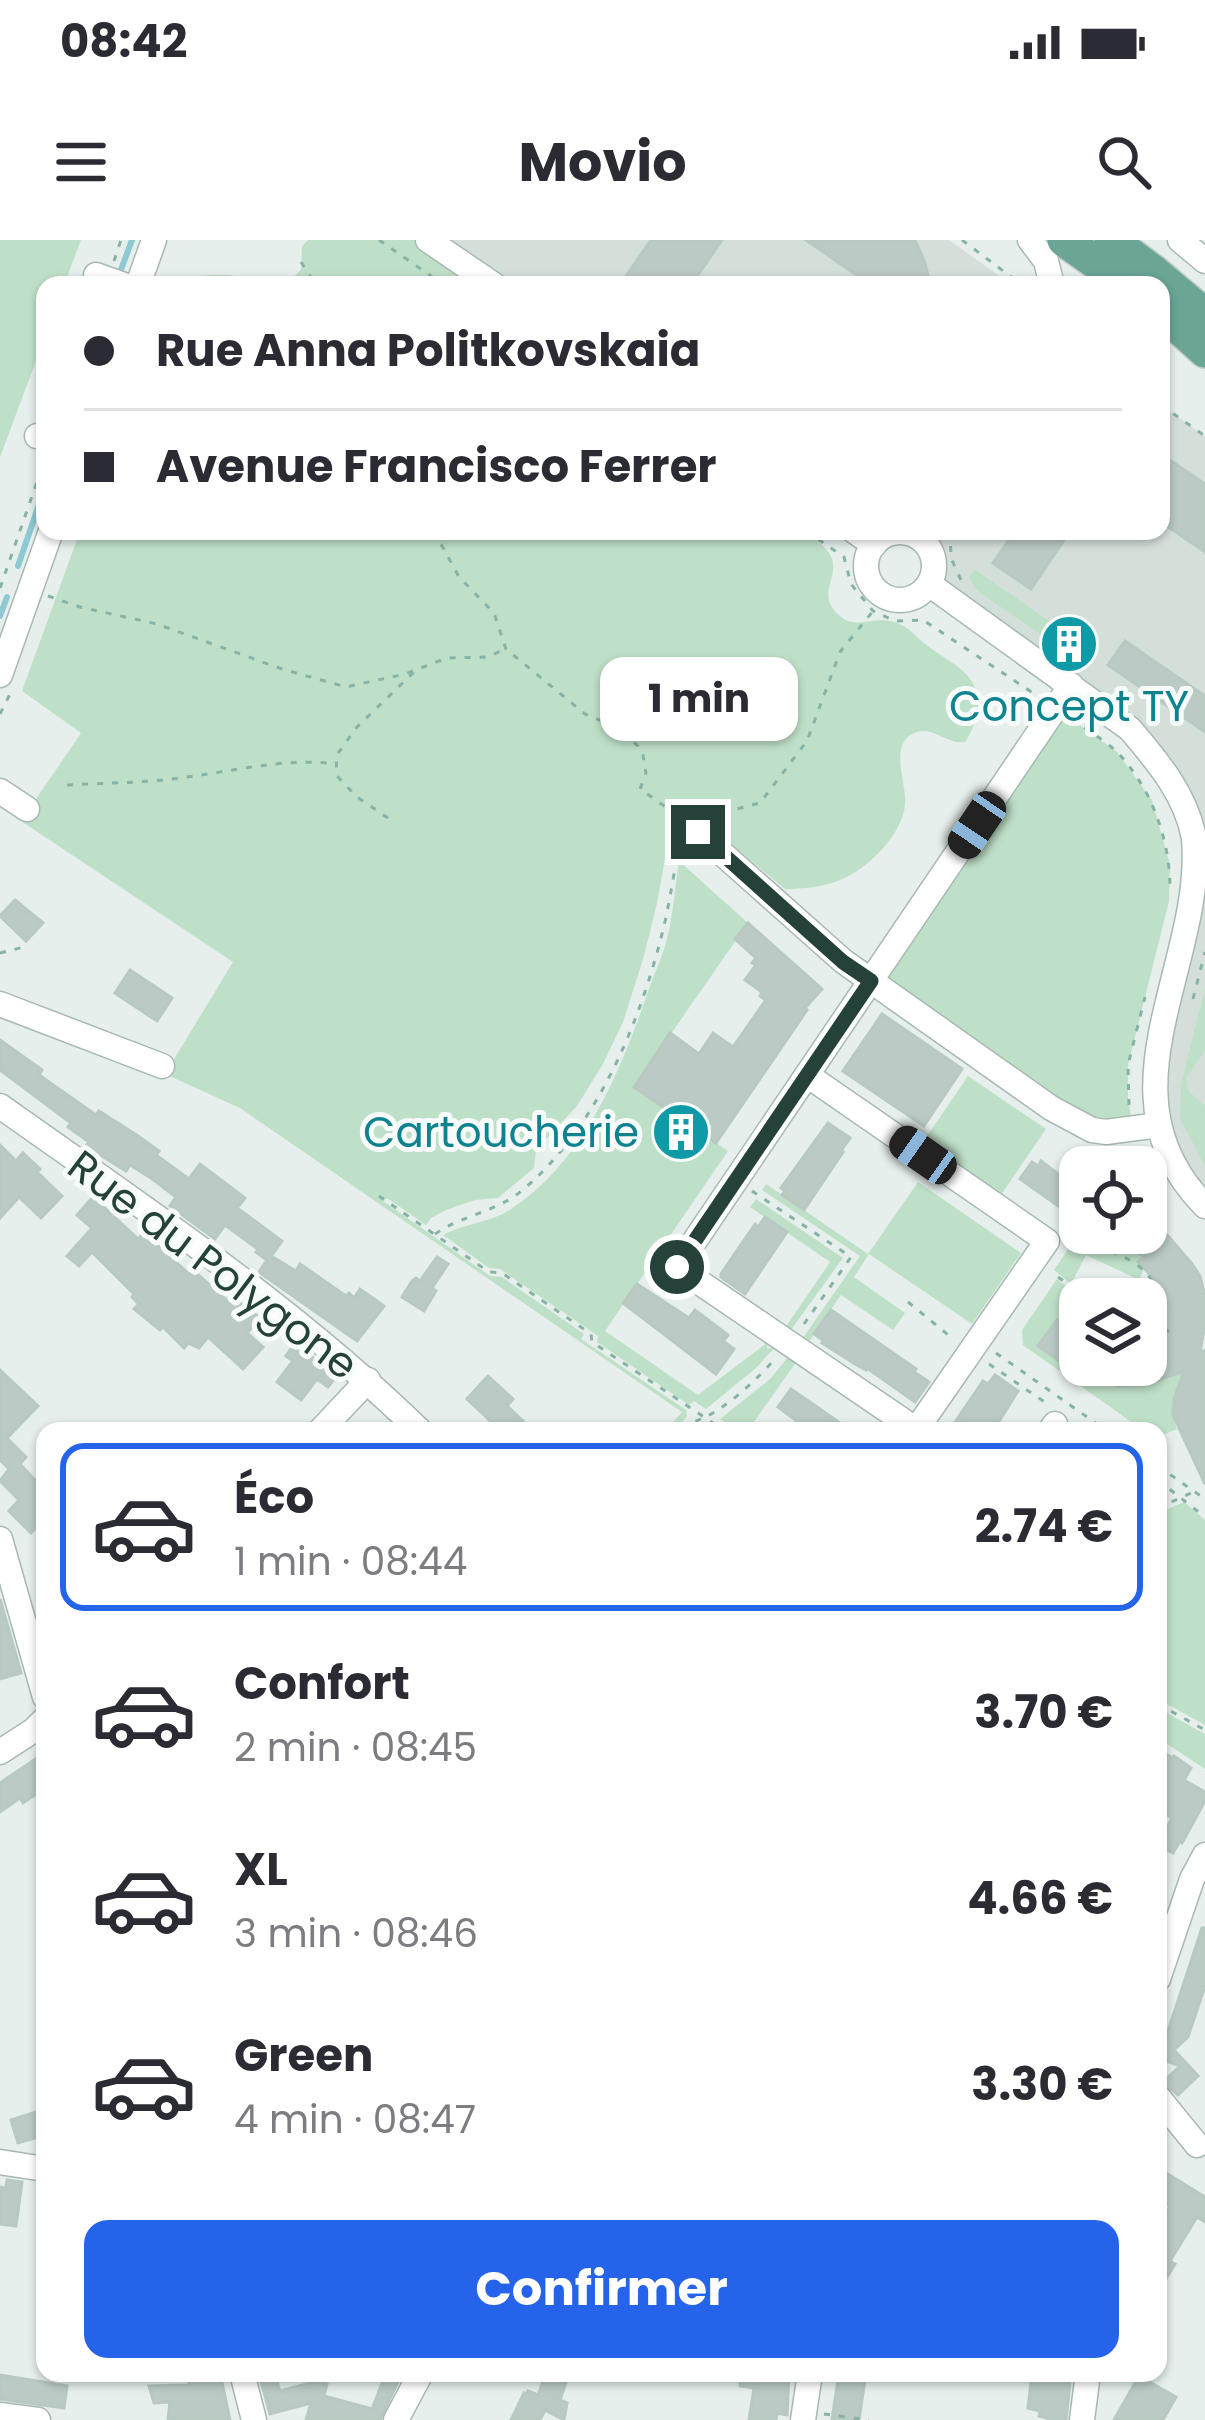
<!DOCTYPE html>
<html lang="fr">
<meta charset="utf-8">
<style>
body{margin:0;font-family:Poppins,sans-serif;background:#f7f7f7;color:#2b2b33;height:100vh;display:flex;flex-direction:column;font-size:45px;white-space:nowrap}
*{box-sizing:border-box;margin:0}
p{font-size:39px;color:#7c7c81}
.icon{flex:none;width:66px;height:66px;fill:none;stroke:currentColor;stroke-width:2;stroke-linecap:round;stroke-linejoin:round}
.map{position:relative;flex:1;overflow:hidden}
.side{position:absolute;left:36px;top:1182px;width:1131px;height:960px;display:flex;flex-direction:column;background:#fff;border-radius:24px;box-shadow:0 3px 9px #0004}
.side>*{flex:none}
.hud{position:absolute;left:36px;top:36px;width:1134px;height:264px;border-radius:24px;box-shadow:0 3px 9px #0004;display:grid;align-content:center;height:264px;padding:0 48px;background:#fff}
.fabs{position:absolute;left:1059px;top:906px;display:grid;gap:24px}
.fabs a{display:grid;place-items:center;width:108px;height:108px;border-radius:24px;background:#fff;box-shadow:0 3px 9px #0004;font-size:60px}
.end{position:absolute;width:54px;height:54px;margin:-27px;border:15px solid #24423a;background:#fff;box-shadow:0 0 0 6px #fff}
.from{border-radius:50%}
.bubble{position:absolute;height:84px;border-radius:24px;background:#fff;box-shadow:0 3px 9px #0004;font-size:39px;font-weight:700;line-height:84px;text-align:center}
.car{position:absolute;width:36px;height:72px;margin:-36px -18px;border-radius:15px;box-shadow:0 0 9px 3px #0007;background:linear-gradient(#222 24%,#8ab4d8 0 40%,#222 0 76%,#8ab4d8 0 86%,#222 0)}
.hud b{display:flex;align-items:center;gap:42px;height:114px;font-size:45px}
.hud b+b{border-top:3px solid #e1e1e2}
.hud i{width:30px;height:30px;background:#2b2b33}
ul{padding:21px 0 0;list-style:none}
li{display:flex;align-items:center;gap:36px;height:168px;margin:0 24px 18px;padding:0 24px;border:6px solid transparent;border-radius:24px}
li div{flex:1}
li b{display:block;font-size:45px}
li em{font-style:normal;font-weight:700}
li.active{border-color:#2563eb}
li>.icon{width:108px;height:108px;stroke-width:1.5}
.cta{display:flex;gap:24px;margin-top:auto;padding:24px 48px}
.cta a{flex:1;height:138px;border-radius:24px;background:#2563eb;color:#fff;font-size:48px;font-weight:700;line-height:138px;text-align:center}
.status{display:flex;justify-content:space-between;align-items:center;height:84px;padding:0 60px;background:#fff;direction:ltr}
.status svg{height:33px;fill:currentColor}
header{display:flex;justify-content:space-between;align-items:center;height:156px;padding:0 48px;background:#fff;font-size:54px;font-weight:700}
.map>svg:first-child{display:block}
.built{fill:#d4dfda}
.green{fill:#bfe0c8}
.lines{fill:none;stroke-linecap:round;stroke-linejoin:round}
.stream{stroke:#8ec9d4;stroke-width:6}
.building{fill:#bbcac4;stroke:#b8c9c2;stroke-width:3}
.minor-casing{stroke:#a8b8b2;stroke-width:27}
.major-casing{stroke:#c2cac8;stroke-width:36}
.path{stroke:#86b3a5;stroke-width:3;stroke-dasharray:6 9;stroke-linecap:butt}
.minor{stroke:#fff;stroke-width:24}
.major{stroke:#6aa596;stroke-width:33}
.route{stroke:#24423a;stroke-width:15}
.labels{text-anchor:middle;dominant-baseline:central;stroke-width:10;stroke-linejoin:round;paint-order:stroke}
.culture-label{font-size:42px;fill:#0d838f;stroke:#f7fbf9}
.street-label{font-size:42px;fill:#24423a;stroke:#f7fbf9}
</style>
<div class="status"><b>08:42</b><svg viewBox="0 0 49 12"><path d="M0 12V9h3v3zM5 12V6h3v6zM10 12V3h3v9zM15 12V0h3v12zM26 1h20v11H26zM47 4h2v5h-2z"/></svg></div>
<header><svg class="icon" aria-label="menu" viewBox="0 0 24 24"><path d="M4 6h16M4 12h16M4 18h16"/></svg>Movio<svg class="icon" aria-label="search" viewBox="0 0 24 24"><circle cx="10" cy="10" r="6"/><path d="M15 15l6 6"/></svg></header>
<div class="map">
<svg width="1205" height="2180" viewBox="0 0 1205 2180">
<rect width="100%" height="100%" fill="#e6efeb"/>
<g class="built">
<path d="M428,0H949L1012,45H494Z"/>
<path d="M1161,165L1205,196V966L1159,885L1198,628L1156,521L932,338L933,315L918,297L897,292L886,295L876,302L854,291H1161Z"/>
</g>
<g class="green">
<path d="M0,0H81L64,45H45V97L0,217Z"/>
<path d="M308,0H416L481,45H169L170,41C192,36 216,33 238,36C255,38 269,42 287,42L301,30L302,6Z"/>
<path d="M80,291H788C799,296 813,296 822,305C853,333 806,352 844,379C857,387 875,378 890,381C909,385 914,396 928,406C951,424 980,433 978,467C976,481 972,492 965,502C946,505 931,483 912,494C889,507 907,543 905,564C903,594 868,629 840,640C823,647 803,649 785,649L683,564L670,591L657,663L644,716L623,782L603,824L577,866L536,910L534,928L498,958L475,960L446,970L431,978L426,985L387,958L383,961L490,1036L502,1037L584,1094L581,1099L686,1170L687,1176L675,1191H665L682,1172L240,868L165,834L233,722L21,581L81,493L22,451Z"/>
<path d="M974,329L1067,393L1060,404L1073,414L1068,420L1060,415L1057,406L975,349L969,338Z"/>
<path d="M1056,468L1117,512L1152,560L1170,625L1169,661L1128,825V858L1133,889L1106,892L871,741Z"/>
<path d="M679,621L748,683L634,847L681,879L675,892L685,898L693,887L728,911L605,1091L698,1155L768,1102L767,1109L775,1107L756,1128L706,1169L694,1161L689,1165L597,1102L598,1096L500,1029L489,1028L443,995C464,983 490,983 511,969C586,920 622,827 650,746C655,732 662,717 666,703C673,677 675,647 679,621Z"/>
<path d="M1205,747V811L1186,838L1188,851L1205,865V926L1180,878L1181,845Z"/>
<path d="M968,836L1046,889L1001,955L923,902Z"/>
<path d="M918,942L1021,1013L972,1084L869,1014L854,1037L905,1073L893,1090L841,1055L806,1106L800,1102L860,1016L762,950L766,944L868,1014Z"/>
<path d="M756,959L843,1018L788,1094L783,1091L830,1022L750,967Z"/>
<path d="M1080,992L1112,993L1143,1017L1138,1023L1144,1029L1139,1040L1086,1015L1071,1044L1054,1030Z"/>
<path d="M1057,1039L1073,1052L1059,1073L1080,1088V1095L1056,1080L1038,1107C1085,1141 1135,1164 1184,1123L1194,1132C1175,1149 1168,1165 1177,1189L1158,1197V1191H1144L1023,1105L1022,1090Z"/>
<path d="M789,1116L797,1121L749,1189L751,1191H737L720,1179L770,1139Z"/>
<path d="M1184,1262L1205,1280V1485L1158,1459V1273Z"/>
<path d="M1158,1468L1205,1494V1529L1158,1498Z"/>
</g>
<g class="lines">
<g class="stream">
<path d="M119,35L132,0"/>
<path d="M18,326L45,247"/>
<path d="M0,376L7,357"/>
</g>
</g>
<g class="building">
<path d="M651,0H722L691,45H620Z"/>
<path d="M806,0H915L925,23L930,45H871Z"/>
<path d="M1161,214L1205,244V312L1161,282Z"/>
<path d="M1015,291H1070L1031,349L993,323Z"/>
<path d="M1125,401L1205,456V492L1108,425Z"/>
<path d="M15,660L43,683L26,701L0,676Z"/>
<path d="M748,683L822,749L805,768L807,770L716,903L634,847L670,793L699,814L713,793L733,807L766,760L760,756L762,752L745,740L756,725L752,723L756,718L735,699Z"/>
<path d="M130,730L172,758L157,781L115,753Z"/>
<path d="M882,774L962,829L924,886L843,831Z"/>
<path d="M0,800L42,830L39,835L96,875L99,871L138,896L159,911L156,915L189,939L200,924L245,958L237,968L282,1001L271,1016L296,1031L300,1024L346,1056L349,1053L354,1058L360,1049L384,1066L357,1101L259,1032L267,1020L256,1012L258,1009L225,985L215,999L170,966L176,957L151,938L130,925L126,931L86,906L89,902L68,887L71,883L0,830Z"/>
<path d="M828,883L850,898L841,911L843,912L804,970L782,955L785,951L781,948Z"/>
<path d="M0,905L16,921L23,913L40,929L37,932L62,956L41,978L19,957L0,978Z"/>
<path d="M1041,921L1079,950L1065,971L1020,939L1032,922L1038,926Z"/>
<path d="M93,957L138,999L144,993L189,1034L193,1030L231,1064L235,1059L260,1078L247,1093L263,1107L243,1129L208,1097L199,1108L188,1103L184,1108L163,1087L160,1090L134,1069L139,1064L132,1057L134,1054L92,1012L79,1026L67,1016L92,988L77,975Z"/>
<path d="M1146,976L1169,997L1192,1024L1200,1036L1205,1056V1083L1200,1113L1205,1110V1244L1173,1175L1174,1159L1184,1131L1144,1145L1118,1146L1062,1127L1065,1125L1038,1106L1057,1080L1080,1095V1125H1146V1097L1158,1084L1163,1069V1058L1157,1042L1138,1022L1144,1017L1115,993H1146Z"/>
<path d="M765,977L787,992L745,1054L721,1037V1034L755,984L758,987Z"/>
<path d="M437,1017L448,1024L432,1048L436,1051L424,1071L402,1057L412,1041L416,1038L420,1041Z"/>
<path d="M637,1044L689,1078L695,1070L728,1095L723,1101L734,1109L716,1134L623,1063Z"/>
<path d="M831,1070L916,1129L914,1132L929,1142L915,1162L867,1128L866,1130L855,1124L822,1103L824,1101L814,1094Z"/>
<path d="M295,1103L336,1137L328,1147L317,1139L301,1160L277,1142L293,1121L286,1116Z"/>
<path d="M0,1130L38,1166L7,1198L26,1217L20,1224L45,1251V1279L31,1293L9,1271L19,1260L0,1241L9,1229L0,1220Z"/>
<path d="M995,1135L1018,1151L993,1191H949L983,1141L988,1144Z"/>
<path d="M488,1136L513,1159L507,1166L523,1181L514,1191H501L467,1159Z"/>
<path d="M791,1149L830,1176L851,1191H795L801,1184L778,1167Z"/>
<path d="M0,1359L21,1433L0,1439Z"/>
<path d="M1164,1513L1173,1518L1174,1516L1191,1528L1184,1540L1205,1552V1561L1182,1603L1180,1601L1173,1613L1158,1605L1172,1578L1158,1570V1523Z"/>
<path d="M40,1516L45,1523V1542L35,1549L38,1553L23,1563L20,1558L0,1572V1543Z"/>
<path d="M1202,1688H1205V1746L1188,1797L1174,1810L1198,1836L1178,1855L1163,1842L1180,1826L1164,1820L1158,1826V1793L1166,1797Z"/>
<path d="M45,1869V1895L18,1903L11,1880Z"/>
<path d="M1158,1928L1205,1957V1982L1197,1977L1170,2021L1175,2024L1158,2052V1989L1170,1966L1158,1959Z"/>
<path d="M7,1940L22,1942L16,1986L0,1984V1947L6,1948Z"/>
<path d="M189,2133H220L230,2180H168L170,2162L154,2163L149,2146L189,2145Z"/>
<path d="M274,2133L280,2151L317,2141L327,2144L324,2156L372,2169L386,2133H402L380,2180H306L311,2163L270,2174L260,2137Z"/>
<path d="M742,2133H789L787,2175L777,2173L776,2180H749L754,2148L740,2146Z"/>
<path d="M839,2133H866L859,2180H832Z"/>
<path d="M1032,2133H1071L1066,2180H1048V2178L1039,2176L1040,2171L1028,2168Z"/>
<path d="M546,2134L566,2142L560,2160L567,2163L564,2180L545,2170L540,2180H511L524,2153L526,2155L528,2151L538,2155Z"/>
<path d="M0,2135L67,2146L64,2168L0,2159Z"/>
<path d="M1139,2136L1176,2157L1163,2180H1114Z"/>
</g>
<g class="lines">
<defs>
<g id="minor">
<path d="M428,0L494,45"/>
<path d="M1030,0L1046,21L1052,45"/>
<path d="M1180,0L1205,21"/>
<path d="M96,35L124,45"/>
<path d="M138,45L154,0"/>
<path d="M37,196L45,198"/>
<path d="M854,291L874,305"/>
<circle cx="900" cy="326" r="34"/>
<path d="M929,344L1130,489C1158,522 1186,555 1194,598C1205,725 1094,854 1205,966"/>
<path d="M0,435L51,291"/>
<path d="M0,551L27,569"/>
<path d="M698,592L843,721L1051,868L1092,890L1106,892L1159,885"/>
<path d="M0,764L162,826"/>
<path d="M807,835L1047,1001L916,1190"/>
<path d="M0,866C144,968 294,1068 420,1191"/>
<path d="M320,1191L368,1140"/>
<path d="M918,1191L677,1027L1071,445"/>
<path d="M1050,1191L1055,1184"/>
<path d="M0,1299L45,1457"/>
<path d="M0,1512L34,1490L45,1479"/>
<path d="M1158,1739L1192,1639L1205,1615"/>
<path d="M1158,1857L1197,1905"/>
<path d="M0,1922L45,1929"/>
<path d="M242,2133L254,2180"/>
<path d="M0,2175L38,2180"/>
<path d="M396,2180L421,2133"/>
<path d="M803,2180L810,2133"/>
<path d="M1082,2180L1088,2133"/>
</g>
<g id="major">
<path d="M1064,0L1128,45"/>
<path d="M1111,0L1154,32L1205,75"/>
<path d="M1161,71L1205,111"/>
</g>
</defs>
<use href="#minor" class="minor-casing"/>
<use href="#major" class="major-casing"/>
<g class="path">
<path d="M379,0L444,45"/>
<path d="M962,0L1022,45"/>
<path d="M114,21L121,0"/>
<path d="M301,22L316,45"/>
<path d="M1161,165L1205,196"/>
<path d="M434,291L459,337L494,373L506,409L585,474L616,487L638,506L643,515L646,533L640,549L680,577"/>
<path d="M806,291L844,317L851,344L873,371L895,381L923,380L1039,457"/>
<path d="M950,291L951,318L961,340"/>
<path d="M0,348L45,219"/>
<path d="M48,356L80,367L157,384L282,429L346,447L405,434L447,418L487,417L506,409"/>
<path d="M0,474L10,454"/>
<path d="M1072,479C1087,490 1106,501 1119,514C1152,550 1170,600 1170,649"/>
<path d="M67,545C105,543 142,543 179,538C231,532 284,517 336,524"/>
<path d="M708,572H725L760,563L807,501L840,412L873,371"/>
<path d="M388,578L357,557L337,536L336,516L357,487L414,432"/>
<path d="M0,713L24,707"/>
<path d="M1193,759L1205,712"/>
<path d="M1129,865L1128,825L1145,757"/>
<path d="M1120,927L1130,913"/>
<path d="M752,951L851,1017L804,1084"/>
<path d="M379,956L489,1032L502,1033L591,1094L592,1102L725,1191"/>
<path d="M435,994C464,974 498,972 525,948C596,887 638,787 661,698C669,668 673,637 679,607"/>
<path d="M1067,1000L1080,982"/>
<path d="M1082,1004C1123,1012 1178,1034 1146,1084"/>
<path d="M1058,1037L1073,1048L1097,1059"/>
<path d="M908,1062L952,1098"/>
<path d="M1150,1083L1170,1092"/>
<path d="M996,1113L1107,1191"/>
<path d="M989,1124L1046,1163"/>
<path d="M684,1191C694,1179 704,1179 716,1171C737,1158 758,1138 775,1119"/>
<path d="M1158,1226L1205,1259"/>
<path d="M1158,1240L1205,1277"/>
<path d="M1158,1268L1193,1252"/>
<path d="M1158,1464L1205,1490"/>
<path d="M824,2174L869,2180"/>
</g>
<use href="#minor" class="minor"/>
<use href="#major" class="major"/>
</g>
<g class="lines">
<path class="route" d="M677,1027L871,741L843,722L698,592"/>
</g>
<defs>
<symbol id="building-disc" viewBox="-11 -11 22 22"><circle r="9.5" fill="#0f9aa8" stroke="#f7fbf9"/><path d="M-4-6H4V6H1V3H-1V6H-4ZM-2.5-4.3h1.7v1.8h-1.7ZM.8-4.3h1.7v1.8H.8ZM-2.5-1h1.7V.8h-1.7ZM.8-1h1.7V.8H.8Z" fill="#fff"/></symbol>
</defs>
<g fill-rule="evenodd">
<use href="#building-disc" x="1036" y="371" width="66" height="66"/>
<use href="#building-disc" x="648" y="859" width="66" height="66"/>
</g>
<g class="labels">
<g class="culture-label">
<text x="1069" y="466">Concept TY</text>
<text x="639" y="892" text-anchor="end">Cartoucherie</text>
</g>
<g class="street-label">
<text transform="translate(213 1025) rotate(37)">Rue du Polygone</text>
</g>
</g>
</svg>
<div class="fabs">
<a><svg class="icon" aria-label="locate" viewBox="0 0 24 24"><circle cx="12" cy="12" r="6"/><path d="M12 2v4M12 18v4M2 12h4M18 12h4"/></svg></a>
<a><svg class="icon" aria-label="layers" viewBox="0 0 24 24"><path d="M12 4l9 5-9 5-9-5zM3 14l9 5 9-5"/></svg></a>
</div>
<i class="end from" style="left:677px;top:1027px"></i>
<i class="end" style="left:698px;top:592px"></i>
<div class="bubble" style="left:600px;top:417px;width:198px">1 min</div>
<i class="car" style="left:977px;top:585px;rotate:214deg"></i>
<i class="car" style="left:923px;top:915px;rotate:305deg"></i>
<div class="hud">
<b><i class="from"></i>Rue Anna Politkovskaia</b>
<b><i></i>Avenue Francisco Ferrer</b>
</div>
<section class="side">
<ul>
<li class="active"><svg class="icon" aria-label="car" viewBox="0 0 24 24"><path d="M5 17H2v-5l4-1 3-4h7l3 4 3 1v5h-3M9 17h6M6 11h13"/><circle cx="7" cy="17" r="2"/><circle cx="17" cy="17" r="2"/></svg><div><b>Éco</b><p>1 min · 08:44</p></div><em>2.74 €</em></li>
<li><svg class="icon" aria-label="car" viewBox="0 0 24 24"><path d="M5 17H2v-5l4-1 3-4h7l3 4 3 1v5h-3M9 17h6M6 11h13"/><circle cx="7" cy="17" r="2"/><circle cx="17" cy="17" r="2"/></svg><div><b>Confort</b><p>2 min · 08:45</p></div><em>3.70 €</em></li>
<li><svg class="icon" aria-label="car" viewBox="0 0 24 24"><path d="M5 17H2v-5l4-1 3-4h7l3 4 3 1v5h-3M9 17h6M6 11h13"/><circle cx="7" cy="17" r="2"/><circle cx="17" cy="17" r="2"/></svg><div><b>XL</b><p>3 min · 08:46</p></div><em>4.66 €</em></li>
<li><svg class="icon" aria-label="car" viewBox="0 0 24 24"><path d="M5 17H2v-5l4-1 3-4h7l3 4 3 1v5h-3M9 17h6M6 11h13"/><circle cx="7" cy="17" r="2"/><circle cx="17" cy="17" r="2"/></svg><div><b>Green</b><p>4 min · 08:47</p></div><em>3.30 €</em></li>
</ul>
<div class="cta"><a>Confirmer</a></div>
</section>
</div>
